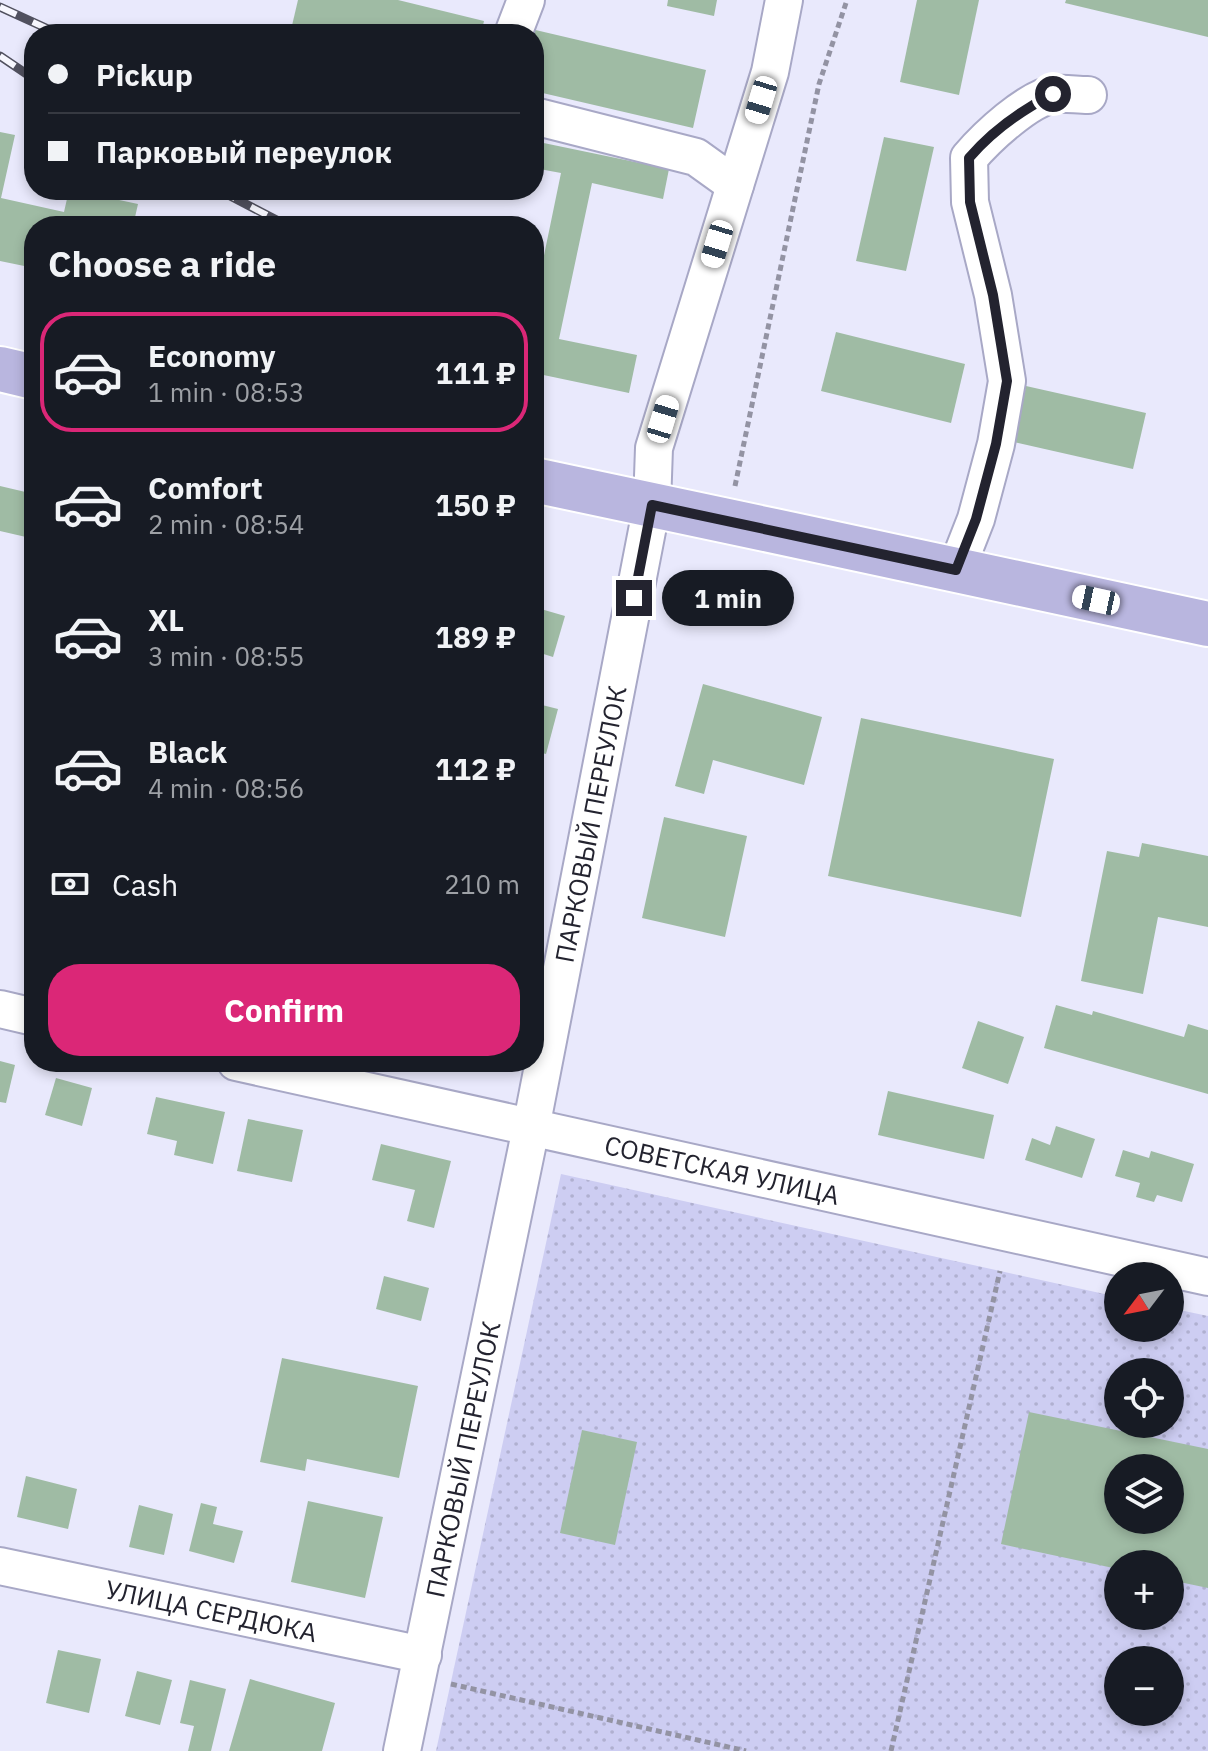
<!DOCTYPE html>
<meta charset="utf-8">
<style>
body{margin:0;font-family:"IBM Plex Sans",sans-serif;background:#242831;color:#f1f3f6;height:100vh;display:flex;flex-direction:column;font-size:30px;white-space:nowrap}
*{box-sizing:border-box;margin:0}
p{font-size:26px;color:#9ea1a6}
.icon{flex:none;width:44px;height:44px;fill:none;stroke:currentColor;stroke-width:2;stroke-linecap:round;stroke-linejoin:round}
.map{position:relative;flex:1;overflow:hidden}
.sheet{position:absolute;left:24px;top:216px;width:520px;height:856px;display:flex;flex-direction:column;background:#171b24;border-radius:32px;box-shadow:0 4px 12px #0003}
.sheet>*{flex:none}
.hud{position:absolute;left:24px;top:24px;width:520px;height:176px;border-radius:32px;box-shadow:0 4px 12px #0003;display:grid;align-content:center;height:176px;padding:0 24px;background:#171b24}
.needle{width:52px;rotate:238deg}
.buttons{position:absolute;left:1104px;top:1262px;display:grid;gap:16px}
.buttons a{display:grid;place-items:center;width:80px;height:80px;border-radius:50%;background:#171b24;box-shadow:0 4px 12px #0003;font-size:40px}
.end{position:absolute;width:36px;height:36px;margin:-18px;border:10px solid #23232f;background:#fff;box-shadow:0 0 0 4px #fff}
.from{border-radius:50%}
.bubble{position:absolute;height:56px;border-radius:28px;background:#171b24;box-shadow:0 4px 12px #0003;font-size:26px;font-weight:700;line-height:56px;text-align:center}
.car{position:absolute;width:24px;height:48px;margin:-24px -12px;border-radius:10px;box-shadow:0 0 6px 2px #0007;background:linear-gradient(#fff 24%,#345 0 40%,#fff 0 76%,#345 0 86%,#fff 0)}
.hud b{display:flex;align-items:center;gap:28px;height:76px;font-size:30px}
.hud b+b{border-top:2px solid #363941}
.hud i{width:20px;height:20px;background:#f1f3f6}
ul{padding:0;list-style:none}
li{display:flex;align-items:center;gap:24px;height:120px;margin:0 16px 12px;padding:0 8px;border:4px solid transparent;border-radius:32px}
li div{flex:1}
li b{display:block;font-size:30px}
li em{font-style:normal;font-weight:700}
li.selected{border-color:#db2777}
li>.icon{width:72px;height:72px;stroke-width:1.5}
h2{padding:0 24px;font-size:36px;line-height:96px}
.pay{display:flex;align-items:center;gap:20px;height:88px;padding:0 24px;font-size:30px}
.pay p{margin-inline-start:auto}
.action{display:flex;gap:16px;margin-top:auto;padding:16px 24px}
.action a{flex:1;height:92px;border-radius:32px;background:#db2777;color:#fff;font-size:32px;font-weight:700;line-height:92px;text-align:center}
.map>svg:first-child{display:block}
.grass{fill:url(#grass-dots);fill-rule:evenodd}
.building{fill:#9fbba4;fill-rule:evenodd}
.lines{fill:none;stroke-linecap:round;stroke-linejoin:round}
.minor-casing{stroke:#a8a8c6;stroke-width:40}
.major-casing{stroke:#fff;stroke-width:48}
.path{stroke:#9393a3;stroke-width:5;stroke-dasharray:6 4;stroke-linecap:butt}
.minor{stroke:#fff;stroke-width:36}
.major{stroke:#b9b6df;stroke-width:44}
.rail-casing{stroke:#51515f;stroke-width:9}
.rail{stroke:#f7f7fe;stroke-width:6;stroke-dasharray:18;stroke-linecap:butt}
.route{stroke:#23232f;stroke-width:10}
.labels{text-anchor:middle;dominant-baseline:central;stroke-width:6;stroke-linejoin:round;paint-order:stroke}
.street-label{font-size:26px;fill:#23232f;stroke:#f7f7fe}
</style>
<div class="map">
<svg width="1208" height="1751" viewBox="0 0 1208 1751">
<defs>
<pattern id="grass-dots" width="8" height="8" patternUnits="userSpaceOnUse" patternTransform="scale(2)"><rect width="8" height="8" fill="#cdcdf2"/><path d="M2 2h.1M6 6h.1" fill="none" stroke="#b0b0d0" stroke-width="1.8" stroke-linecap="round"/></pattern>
</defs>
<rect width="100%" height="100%" fill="#e9e9fc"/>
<path class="grass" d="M561,1174L1118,1297V1328H1170V1308L1208,1316V1751H436ZM1118,1372H1170V1424H1118ZM1118,1468H1170V1520H1118ZM1118,1564H1170V1616H1118ZM1118,1660H1170V1712H1118Z"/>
<g class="building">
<path d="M298,0H398L484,21L481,34H290Z"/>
<path d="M668,0H717L714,16L667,6Z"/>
<path d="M917,0H979L959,95L900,82Z"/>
<path d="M1066,0H1208V37L1065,3Z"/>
<path d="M527,28L706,70L693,128L534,91V34H525Z"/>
<path d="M0,132L15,135L1,198L64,212L69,190H72L138,204L133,226H34V268L0,261Z"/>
<path d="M884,137L934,147L906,271L856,261Z"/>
<path d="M534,141L669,169L663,199L592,183L559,339L637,355L629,393L534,373V269L541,270L561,173L534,168Z"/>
<path d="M836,332L965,364L951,423L821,391Z"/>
<path d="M1026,386L1146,413L1133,469L1014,442Z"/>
<path d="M0,486L34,494L26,537L0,531Z"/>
<path d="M534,607L565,616L553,657L534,651Z"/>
<path d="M703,684L822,717L804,785L713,760L704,794L675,786Z"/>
<path d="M534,703L558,709L546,754L534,751Z"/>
<path d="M861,718L1054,759L1021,917L828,876Z"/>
<path d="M664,817L747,836L725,937L642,918Z"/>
<path d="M1142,843L1208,856V927L1158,917L1143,994L1081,981L1107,851L1139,857Z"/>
<path d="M1056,1005L1092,1015L1093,1011L1184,1037L1188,1024L1208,1030V1094L1044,1048Z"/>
<path d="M978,1021L1024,1037L1008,1084L962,1068Z"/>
<path d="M0,1061L15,1065L6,1103L0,1102Z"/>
<path d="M56,1078L92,1088L82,1126L45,1115Z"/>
<path d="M888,1091L994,1115L984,1159L878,1135Z"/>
<path d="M156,1097L225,1112L213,1164L174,1155L177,1141L147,1134Z"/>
<path d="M248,1119L303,1130L292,1182L237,1171Z"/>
<path d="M1056,1126L1095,1139L1082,1178L1025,1160L1032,1138L1050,1145Z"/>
<path d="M381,1144L451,1161L434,1228L407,1221L415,1190L372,1180Z"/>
<path d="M1123,1150L1149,1158L1151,1151L1194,1164L1182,1202L1157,1195L1154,1202L1136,1197L1140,1183L1115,1176Z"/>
<path d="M384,1276L429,1288L421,1321L376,1309Z"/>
<path d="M282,1358L418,1386L399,1478L307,1459L305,1471L260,1462Z"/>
<path d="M1029,1412L1208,1449V1588L1170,1580V1564H1118V1569L1001,1544ZM1118,1468H1170V1520H1118Z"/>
<path d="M582,1430L637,1442L615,1545L560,1533Z"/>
<path d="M26,1476L77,1489L68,1529L17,1517Z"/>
<path d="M308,1501L383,1517L365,1598L291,1582Z"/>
<path d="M201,1503L217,1507L213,1524L243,1531L234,1563L189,1551Z"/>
<path d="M139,1505L173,1514L164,1555L129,1547Z"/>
<path d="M58,1650L101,1659L89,1713L46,1703Z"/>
<path d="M137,1671L172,1680L160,1725L125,1716Z"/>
<path d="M250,1679L335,1703L322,1751H229Z"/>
<path d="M190,1680L226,1689L211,1751H188L194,1726L180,1723Z"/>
</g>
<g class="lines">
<defs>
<g id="minor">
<path d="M513,34L526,0"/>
<path d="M534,116L696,157L735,185"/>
<path d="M956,570L976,519L996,444L1007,381L993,295L970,202L969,158C986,138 1029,97 1056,94C1066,93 1077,95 1088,95"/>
<path d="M0,1009L34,1017"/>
<path id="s1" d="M236,1062L1208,1277"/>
<path id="s2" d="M0,1566L423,1655"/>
<path id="s3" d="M402,1751L531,1128L652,505L654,448L770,72L784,0"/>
</g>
<g id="major">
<path d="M0,369L34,377"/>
<path d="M534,480C759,527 983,576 1208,624"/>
</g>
</defs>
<use href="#minor" class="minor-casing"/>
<use href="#major" class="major-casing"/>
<g class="path">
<path d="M735,486L819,84L847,0"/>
<path d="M451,1684L746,1751"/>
<path d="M891,1751L1000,1271"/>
</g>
<use href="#minor" class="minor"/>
<use href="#major" class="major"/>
<defs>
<g id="rail">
<path d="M0,7L59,34"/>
<path d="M0,56L34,79"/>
<path d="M219,190L288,226"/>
</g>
</defs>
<use href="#rail" class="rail-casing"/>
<use href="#rail" class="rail"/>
</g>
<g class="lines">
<path class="route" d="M634,598L652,505L956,570L976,519L996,444L1007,381L993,295L970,202L969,158C993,130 1020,111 1053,94"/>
</g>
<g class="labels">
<g class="street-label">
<text stroke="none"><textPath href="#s3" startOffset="946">ПАРКОВЫЙ ПЕРЕУЛОК</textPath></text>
<text stroke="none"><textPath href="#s1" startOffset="498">СОВЕТСКАЯ УЛИЦА</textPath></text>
<text stroke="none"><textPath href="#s3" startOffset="298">ПАРКОВЫЙ ПЕРЕУЛОК</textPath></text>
<text stroke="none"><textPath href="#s2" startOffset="216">УЛИЦА СЕРДЮКА</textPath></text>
</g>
</g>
</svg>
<div class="buttons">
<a><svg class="needle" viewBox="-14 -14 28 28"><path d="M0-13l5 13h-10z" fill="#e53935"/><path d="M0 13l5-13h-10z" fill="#9ea1a6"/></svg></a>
<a><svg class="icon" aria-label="locate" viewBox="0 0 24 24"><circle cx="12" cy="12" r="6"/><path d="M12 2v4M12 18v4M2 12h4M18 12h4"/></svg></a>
<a><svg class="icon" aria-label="layers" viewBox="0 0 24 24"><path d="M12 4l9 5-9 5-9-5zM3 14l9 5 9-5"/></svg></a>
<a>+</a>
<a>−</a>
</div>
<i class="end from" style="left:1053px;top:94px"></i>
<i class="end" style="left:634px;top:598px"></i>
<div class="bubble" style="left:662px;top:570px;width:132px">1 min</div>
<i class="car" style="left:761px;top:100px;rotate:197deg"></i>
<i class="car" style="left:717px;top:244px;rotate:197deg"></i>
<i class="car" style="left:663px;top:419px;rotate:17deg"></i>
<i class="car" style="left:1096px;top:600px;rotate:282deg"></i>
<div class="hud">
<b><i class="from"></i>Pickup</b>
<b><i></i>Парковый переулок</b>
</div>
<section class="sheet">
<h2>Choose a ride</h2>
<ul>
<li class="selected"><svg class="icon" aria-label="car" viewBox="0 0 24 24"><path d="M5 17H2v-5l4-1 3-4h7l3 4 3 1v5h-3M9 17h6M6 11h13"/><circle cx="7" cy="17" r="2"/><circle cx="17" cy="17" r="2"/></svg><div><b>Economy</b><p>1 min · 08:53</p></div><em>111 ₽</em></li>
<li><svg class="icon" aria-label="car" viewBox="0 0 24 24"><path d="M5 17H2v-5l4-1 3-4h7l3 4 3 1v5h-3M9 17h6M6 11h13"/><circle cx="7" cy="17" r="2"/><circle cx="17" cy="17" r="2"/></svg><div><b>Comfort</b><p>2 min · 08:54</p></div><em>150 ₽</em></li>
<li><svg class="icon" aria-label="car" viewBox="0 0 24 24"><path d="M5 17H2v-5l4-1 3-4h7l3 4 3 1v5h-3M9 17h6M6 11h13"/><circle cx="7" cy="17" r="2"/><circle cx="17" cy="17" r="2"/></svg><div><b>XL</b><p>3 min · 08:55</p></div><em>189 ₽</em></li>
<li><svg class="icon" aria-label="car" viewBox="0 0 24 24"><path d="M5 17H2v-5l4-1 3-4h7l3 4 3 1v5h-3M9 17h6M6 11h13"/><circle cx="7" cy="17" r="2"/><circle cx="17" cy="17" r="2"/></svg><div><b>Black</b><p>4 min · 08:56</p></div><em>112 ₽</em></li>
</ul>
<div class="pay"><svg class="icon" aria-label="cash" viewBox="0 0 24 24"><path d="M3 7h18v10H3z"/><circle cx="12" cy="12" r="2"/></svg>Cash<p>210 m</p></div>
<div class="action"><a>Confirm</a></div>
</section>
</div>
